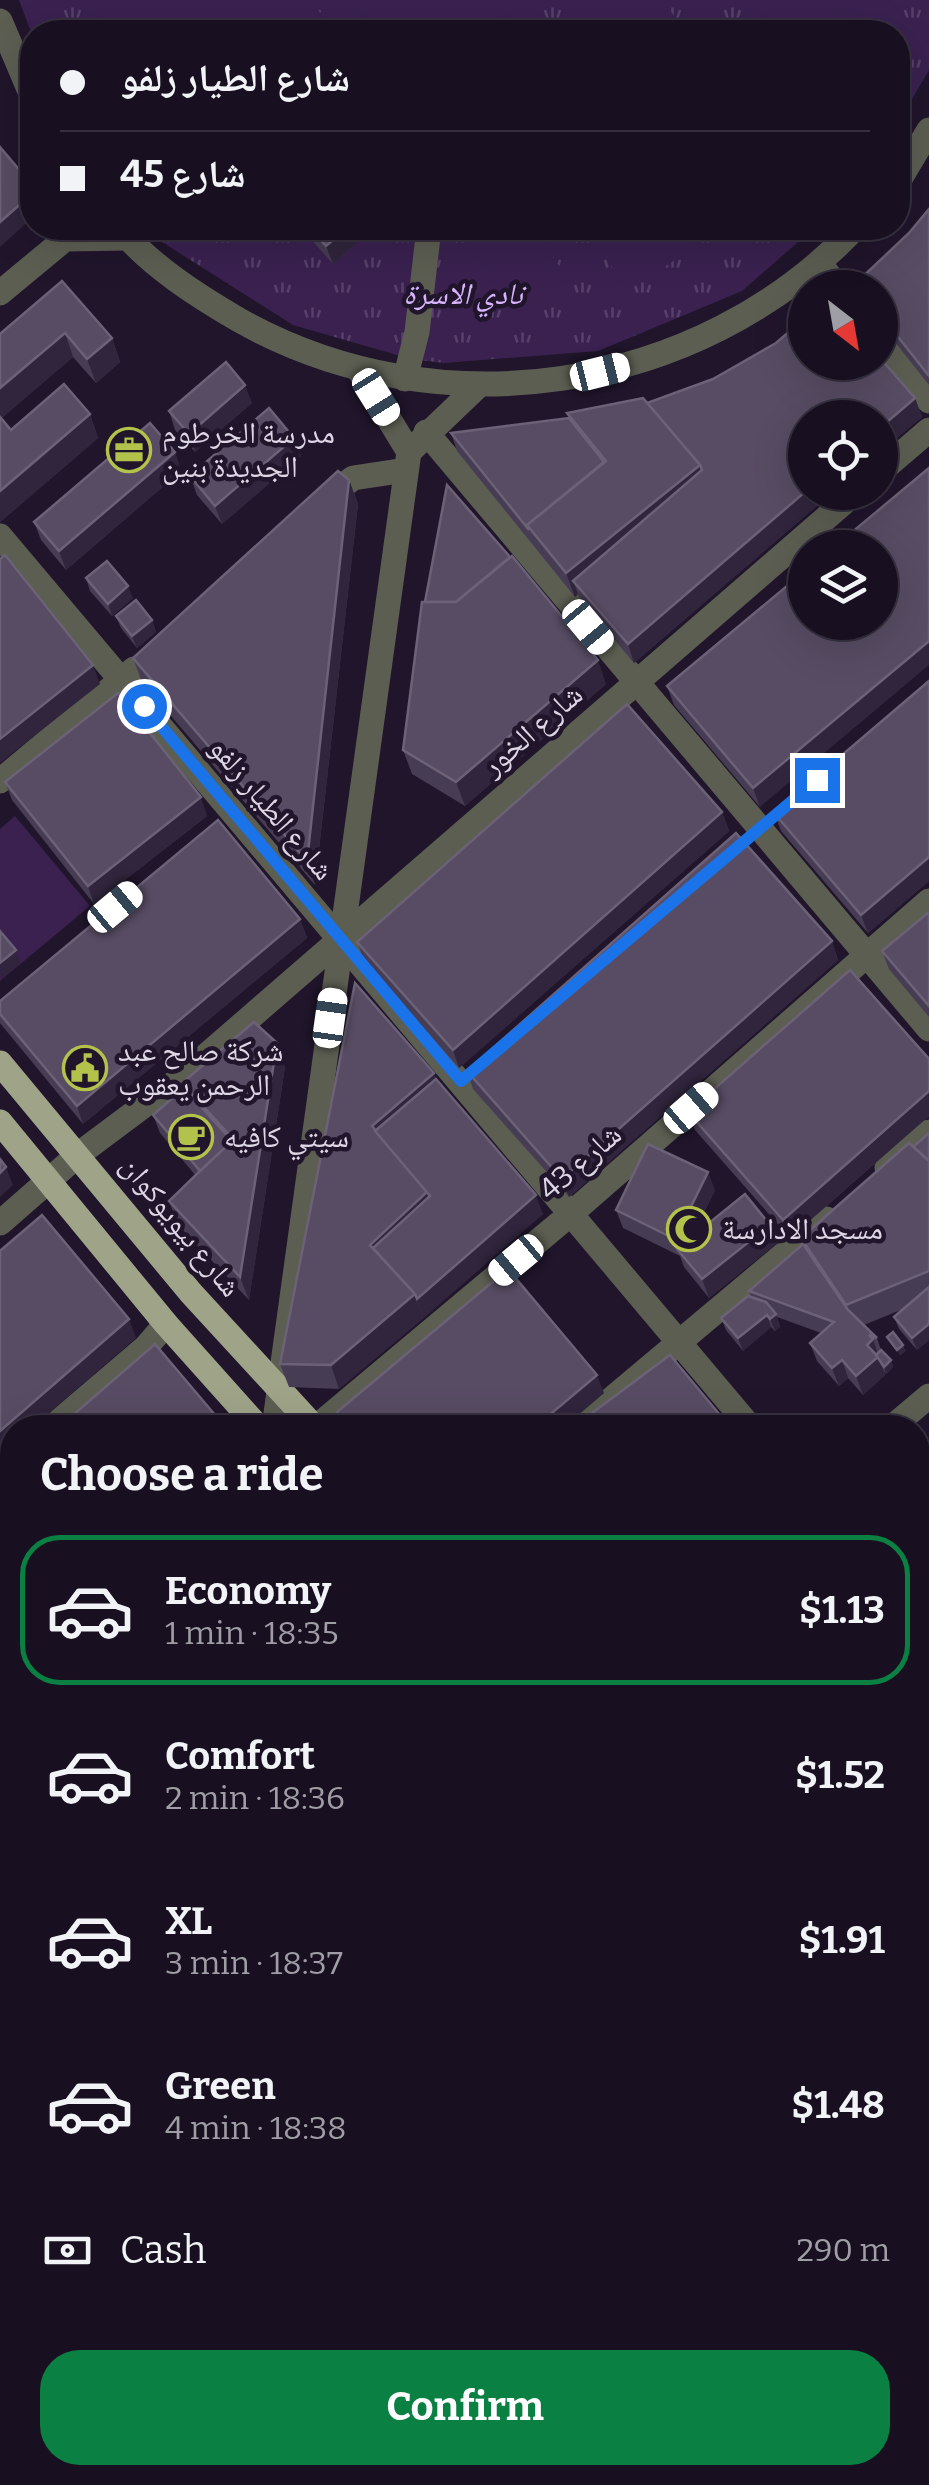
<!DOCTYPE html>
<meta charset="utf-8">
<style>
body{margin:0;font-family:Bitter,"Noto Naskh Arabic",serif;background:#211929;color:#f1f3f6;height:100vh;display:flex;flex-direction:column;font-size:38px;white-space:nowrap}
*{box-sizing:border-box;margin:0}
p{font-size:32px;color:#9f9da5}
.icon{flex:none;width:55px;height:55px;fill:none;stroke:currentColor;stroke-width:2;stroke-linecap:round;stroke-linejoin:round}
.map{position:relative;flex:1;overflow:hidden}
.sheet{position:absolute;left:0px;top:1415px;width:930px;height:1070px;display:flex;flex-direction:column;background:#181020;border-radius:40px 40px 0 0;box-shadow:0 10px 40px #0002,0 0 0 2px #36303e}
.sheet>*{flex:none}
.banner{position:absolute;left:20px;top:20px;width:890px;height:220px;border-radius:40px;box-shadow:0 10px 40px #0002,0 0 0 2px #36303e;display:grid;align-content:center;height:220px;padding:0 40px;background:#181020}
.needle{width:65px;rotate:149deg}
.controls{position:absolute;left:788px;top:270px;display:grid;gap:20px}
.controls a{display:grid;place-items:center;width:110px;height:110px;border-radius:50%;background:#181020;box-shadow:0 10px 40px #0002,0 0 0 2px #36303e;font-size:50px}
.end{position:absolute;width:45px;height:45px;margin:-22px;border:12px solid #1a73e8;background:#fff;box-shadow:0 0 0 5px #fff}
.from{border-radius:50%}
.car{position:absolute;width:30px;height:60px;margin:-30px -15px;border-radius:12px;box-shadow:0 0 8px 2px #0007;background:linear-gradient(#fff 24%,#345 0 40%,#fff 0 76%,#345 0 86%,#fff 0)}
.banner b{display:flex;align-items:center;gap:35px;height:95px;font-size:38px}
.banner b+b{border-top:2px solid #36303e}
.banner i{width:25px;height:25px;background:#f1f3f6}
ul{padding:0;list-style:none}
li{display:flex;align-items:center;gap:30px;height:150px;margin:0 20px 15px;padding:0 20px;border:5px solid transparent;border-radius:40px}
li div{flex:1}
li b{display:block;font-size:38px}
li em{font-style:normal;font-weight:700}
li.current{border-color:#0b8043}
li>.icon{width:90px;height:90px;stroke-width:1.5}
h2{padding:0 40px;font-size:45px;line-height:120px}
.pay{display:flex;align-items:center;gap:25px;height:110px;padding:0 40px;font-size:38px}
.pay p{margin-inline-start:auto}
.action{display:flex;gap:20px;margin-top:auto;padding:20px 40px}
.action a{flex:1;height:115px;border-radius:40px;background:#0b8043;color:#fff;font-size:40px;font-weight:700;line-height:115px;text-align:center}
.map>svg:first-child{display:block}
.park{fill:url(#park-tufts)}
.garden{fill:#3a2150}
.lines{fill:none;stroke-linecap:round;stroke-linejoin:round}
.minor{stroke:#5c5e52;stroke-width:25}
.major{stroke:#9fa489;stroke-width:25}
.wall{fill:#463c53}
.shaded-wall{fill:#30253c}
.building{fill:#574c63;stroke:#6c6277;stroke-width:2.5}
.route{stroke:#1a73e8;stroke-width:12}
.labels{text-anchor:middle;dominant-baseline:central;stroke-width:9;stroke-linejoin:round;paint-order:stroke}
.park-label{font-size:30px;font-style:italic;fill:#d7b4fc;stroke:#20152b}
.poi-label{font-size:30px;fill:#ddd6e5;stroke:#20152b;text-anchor:start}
.street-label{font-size:30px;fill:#ddd6e5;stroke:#20152b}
</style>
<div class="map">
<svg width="929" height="2485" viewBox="0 0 929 2485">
<defs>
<pattern id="park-tufts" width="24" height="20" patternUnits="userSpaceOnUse" patternTransform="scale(2.5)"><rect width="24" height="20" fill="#3a2150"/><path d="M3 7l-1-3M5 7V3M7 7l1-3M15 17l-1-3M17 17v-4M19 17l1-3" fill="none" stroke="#564069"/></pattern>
</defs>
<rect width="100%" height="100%" fill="#20152b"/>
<g class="park">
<path d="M19,0H929V70L898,123V32L32,35Z"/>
<path d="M150,228H814L742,291L598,351L444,363L411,359L293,325L162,242Z"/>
</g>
<g class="garden">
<path d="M85,0H311L334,32H108Z"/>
<path d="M349,0H531L478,32H385L366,21Z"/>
<path d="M599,0H663L685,32H551Z"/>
<path d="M754,0H888L929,44L898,74V32H781L752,2Z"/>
<path d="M477,228H531L569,279L520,315L463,237Z"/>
<path d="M586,228H723L628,291Z"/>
<path d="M15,816L90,906L0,981V829Z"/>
</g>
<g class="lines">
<g class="minor">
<path d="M0,21L32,96"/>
<path d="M898,182L929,130"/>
<path d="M119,228C151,266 196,295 239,320C438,432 698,394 855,228"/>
<path d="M820,264L839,288"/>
<path d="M0,293L65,239L128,238"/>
<path d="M880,340L929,401"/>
<path d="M359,370L409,452"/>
<path d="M405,379L417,332L429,228"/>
<path d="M426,432L929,1029"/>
<path d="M880,472L929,430"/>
<path d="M325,500L353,478L406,470"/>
<path d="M0,536L751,1428"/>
<path d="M0,781L134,669"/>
<path d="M887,1168L929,1132"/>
<path d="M0,1223L79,1154L178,1080L856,492"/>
<path d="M51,1428L146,1347L166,1324"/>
<path d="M274,1428L409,452L478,386"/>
<path d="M315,1428L573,1212L929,901"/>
<path d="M577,1428L826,1219"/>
<path d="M891,1428L929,1396"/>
<path d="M0,1470L12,1460"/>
<path d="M0,1705L12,1695"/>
<path d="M0,1761L12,1776"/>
<path d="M0,1920L12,1910"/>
<path d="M918,2036L929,2026"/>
<path d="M918,2168L929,2183"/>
<path d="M0,2175L12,2165"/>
<path d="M918,2228L929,2219"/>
<path d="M918,2351L929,2341"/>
<path d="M0,2452L12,2466"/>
<path d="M19,2472L30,2485"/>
<path d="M614,2472L625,2485"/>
<path d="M678,2472L688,2485"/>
<path d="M54,2485L68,2472"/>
<path d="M369,2485L384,2472"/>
<path d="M766,2485L780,2472"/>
<path d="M926,2485L929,2482"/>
</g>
<g class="major">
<path d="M0,1063L191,1293L315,1428"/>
<path d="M0,1122L166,1324L259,1428"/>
<path d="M918,2050L929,2063"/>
<path d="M918,2096L929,2109"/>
</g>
</g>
<g class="wall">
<path d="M929,209V385L880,323V288H857L856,283L909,233Z"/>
<path d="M301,228H366L368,233L333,264Z"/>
<path d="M62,281L112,338L120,362L96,383L73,357L1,418L11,430L90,414L98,438L0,522V334Z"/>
<path d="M915,398L922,417L880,452V418L805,492H833L634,663L580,599L578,594L575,597L457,451L451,433L569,418L567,413L647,403Z"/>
<path d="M252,403L195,452L175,430L169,411Z"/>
<path d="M175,452L181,471L66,570L41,540L34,522Z"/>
<path d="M301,456L222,524L197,495L190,476Z"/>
<path d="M349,480L358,504L315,885L142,682L133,658Z"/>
<path d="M805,571L760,807L674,705L667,686Z"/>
<path d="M86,578L133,598L112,616L90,591Z"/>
<path d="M116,616L152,620L156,632L137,648L121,628Z"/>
<path d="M929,681V881L868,933L781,831L774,813Z"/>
<path d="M606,684L465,806L412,774L403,750Z"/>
<path d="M5,782L207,816L94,904L12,800Z"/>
<path d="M722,812L729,831L459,1068L364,960L357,942Z"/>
<path d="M929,912V1017L889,969L882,951Z"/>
<path d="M300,919L307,938L83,1124L0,1023V1001Z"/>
<path d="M832,941L838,960L569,1197L473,1089L467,1071Z"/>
<path d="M929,1059V1116L790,1238L695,1130L688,1112Z"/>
<path d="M285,1067L249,1300L178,1225L169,1201L196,1176L160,1133L153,1115L184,1088L182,1083Z"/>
<path d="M434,1073L436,1079L543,1214L339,1389L289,1387L280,1364Z"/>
<path d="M929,1133V1340L917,1350L899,1329L894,1317L903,1309L864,1325L877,1338L881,1350L891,1360L893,1367L886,1374L883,1371L885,1375L863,1395L848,1378L839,1386L817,1361L810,1343L821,1333L777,1317L780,1327L775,1331L771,1327L743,1351L726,1330L721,1318L751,1297L749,1291L803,1244L801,1238Z"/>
<path d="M715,1190L692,1237L770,1225L777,1243L709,1298L684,1267L680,1256L623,1228L616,1210Z"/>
<path d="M604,1393L563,1428H343L337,1412Z"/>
<path d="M0,1931L12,1933V1975L0,1960Z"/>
<path d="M0,1965L12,1980V2027L8,2031L0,2021Z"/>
<path d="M0,2037L5,2044L9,2055L12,2057V2113L0,2099Z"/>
<path d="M12,2218V2285L0,2270V2247L11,2238L6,2224Z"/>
<path d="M0,2296L12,2298V2450L0,2435V2352L8,2346L0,2336Z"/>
<path d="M527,2472H553L558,2485H537Z"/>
</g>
<g class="shaded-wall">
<path d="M32,194V218L0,247V222Z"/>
<path d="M347,228H366L368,233L333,264L326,246Z"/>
<path d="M65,333L73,357L0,420V388Z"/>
<path d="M112,338L120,362L96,383L87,359Z"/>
<path d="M245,385L252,403L195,452L189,434Z"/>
<path d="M915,398L922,417L880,452V428Z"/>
<path d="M90,414L98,438L0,522V491Z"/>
<path d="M294,438L301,456L222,524L215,506Z"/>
<path d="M175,452L181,471L66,570L59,551Z"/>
<path d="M700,465L709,489L573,581L578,594L575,597L566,573Z"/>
<path d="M349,480L358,504L315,885L307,861Z"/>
<path d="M805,492H833L634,663L628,644Z"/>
<path d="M128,586L133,598L112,616L108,604Z"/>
<path d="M152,620L156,632L137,648L132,636Z"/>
<path d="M929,641V665L760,807L753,788Z"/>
<path d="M598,660L606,684L465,806L456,782Z"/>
<path d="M93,665L100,684L0,763V739Z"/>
<path d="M201,797L207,816L94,904L88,886Z"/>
<path d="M722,812L729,831L459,1068L453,1050Z"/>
<path d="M929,857V881L868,933L861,915Z"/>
<path d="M300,919L307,938L83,1124L77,1106Z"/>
<path d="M832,941L838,960L569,1197L562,1179Z"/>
<path d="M16,950L20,963L1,979L0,963Z"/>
<path d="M277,1043L285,1067L249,1300L240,1277Z"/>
<path d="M434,1073L442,1097L374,1132L372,1126Z"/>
<path d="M929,1091V1116L790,1238L783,1220Z"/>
<path d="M6,1167L13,1185L0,1197V1173Z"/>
<path d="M708,1172L715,1190L683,1256L675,1239Z"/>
<path d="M427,1192L436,1215L372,1250L370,1245Z"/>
<path d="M536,1195L543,1214L424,1318L417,1299Z"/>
<path d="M770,1225L777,1243L709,1298L702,1279Z"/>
<path d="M415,1294L424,1318L339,1389L331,1365Z"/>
<path d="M776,1314L780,1327L775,1331L770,1319Z"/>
<path d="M767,1315L771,1327L743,1351L738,1338Z"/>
<path d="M129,1319L136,1338L32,1428H12V1444L0,1455V1431Z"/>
<path d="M929,1324V1340L917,1350L912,1338Z"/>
<path d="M873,1339L885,1375L863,1395L856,1376L867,1345Z"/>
<path d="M903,1345L906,1351L900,1356L897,1350Z"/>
<path d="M842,1360L848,1378L839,1386L832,1368Z"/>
<path d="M891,1360L893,1367L886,1374L884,1367Z"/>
<path d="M597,1375L604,1393L563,1428H534Z"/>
<path d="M720,1415L725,1428H703Z"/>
<path d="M12,1646V1670L0,1681V1657Z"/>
<path d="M12,1870V1901L0,1911V1880Z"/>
<path d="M926,1989L928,1995L918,2004V1996Z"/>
<path d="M12,2011V2027L8,2031L3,2018Z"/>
<path d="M5,2044L11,2062L2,2061L4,2067L1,2069L6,2082L0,2086V2047Z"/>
<path d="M2,2114L8,2132L0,2139V2115Z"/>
<path d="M279,2472H282L286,2483L284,2485H264Z"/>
<path d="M214,2474L216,2480L211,2485H201Z"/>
<path d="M139,2475L143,2485H127Z"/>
<path d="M555,2476L558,2485H545Z"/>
</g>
<g class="building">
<path d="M0,147L32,185V194L0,222Z"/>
<path d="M929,209V376L880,314V288H859L856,283L909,233Z"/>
<path d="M310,228H347L326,246Z"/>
<path d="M62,281L112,338L87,359L65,333L0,388V334Z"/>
<path d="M805,318V362H880V358L915,398L880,428V418H805V492L628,644L573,581L702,470L700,465L647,403L713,379L776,343Z"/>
<path d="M226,362L245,385L189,434L169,411Z"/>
<path d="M64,384L90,414L0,491V417L11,430Z"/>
<path d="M643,398L700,465L566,573L527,525L606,461L567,413Z"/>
<path d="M269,408L294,438L215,506L190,476Z"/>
<path d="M569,418L604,462L527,525L529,530L451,433Z"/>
<path d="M150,423L175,452L59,551L34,522Z"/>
<path d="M929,468V641L753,788L667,686L805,571V622H880V548H833Z"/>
<path d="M338,471L349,480L307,861L133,658Z"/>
<path d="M447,485L510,557L456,602H425Z"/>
<path d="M5,555L93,665L0,739V559Z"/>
<path d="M512,556L598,660L456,782L403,750L422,602H456Z"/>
<path d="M107,561L128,586L108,604L86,578Z"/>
<path d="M136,600L152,620L132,636L116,616Z"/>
<path d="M929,681V857L861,915L774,813Z"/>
<path d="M118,693L201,797L88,886L5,782Z"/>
<path d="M627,704L722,812L453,1050L357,942Z"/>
<path d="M218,820L300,919L77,1106L0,1014V1001Z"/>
<path d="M736,833L832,941L562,1179L467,1071Z"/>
<path d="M929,912V1006L882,951Z"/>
<path d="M0,931L16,950L0,963Z"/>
<path d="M850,970L929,1059V1091L783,1220L688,1112Z"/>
<path d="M355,983L434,1073L372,1126L427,1192L370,1245L415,1294L331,1365L280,1364Z"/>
<path d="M254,1022L277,1043L240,1277L169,1201L233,1139L182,1083Z"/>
<path d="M436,1079L536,1195L417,1299L415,1294L373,1248L430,1196L375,1131Z"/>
<path d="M184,1088L232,1141L200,1171L153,1115Z"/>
<path d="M929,1133V1161L913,1147Z"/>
<path d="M909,1143L929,1161V1271L846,1305L801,1238Z"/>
<path d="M648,1144L708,1172L675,1239L616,1210Z"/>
<path d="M0,1159L6,1167L0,1173Z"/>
<path d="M745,1194L770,1225L702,1279L677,1249Z"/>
<path d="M42,1215L129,1319L0,1431V1251Z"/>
<path d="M803,1244L848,1310L877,1338L869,1335L873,1339L867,1345L878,1357L856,1376L842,1360L832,1368L810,1343L834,1322L749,1291Z"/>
<path d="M508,1269L597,1375L534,1428H350L337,1412Z"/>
<path d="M929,1287V1324L912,1338L894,1317Z"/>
<path d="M748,1296L766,1302L776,1314L770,1319L767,1315L738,1338L721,1318Z"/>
<path d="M893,1332L903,1345L897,1350L887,1337Z"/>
<path d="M155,1344L226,1428H58Z"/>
<path d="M881,1350L891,1360L884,1367L876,1355Z"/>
<path d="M670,1355L720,1415L703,1428H572Z"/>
<path d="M722,1420L728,1428H714Z"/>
<path d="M12,1467V1646L0,1657V1478Z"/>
<path d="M0,1801L12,1816V1870L0,1880Z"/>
<path d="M6,1926L12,1933V1964L0,1949V1931Z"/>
<path d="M0,1965L12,1980V2011L3,2018L0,2014Z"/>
<path d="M918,1978L926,1989L918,1996Z"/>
<path d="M10,2054L12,2057V2101L10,2103L0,2091V2075L8,2068L2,2061Z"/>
<path d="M12,2218V2233L6,2224Z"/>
<path d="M12,2237V2276L11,2277L0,2263V2247Z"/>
<path d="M6,2291L12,2298V2335L8,2339L0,2329V2296Z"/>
<path d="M12,2342V2436L0,2422V2352Z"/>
<path d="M105,2472H137L139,2475L127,2485H96L94,2482Z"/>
<path d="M172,2472H189L196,2482L193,2485H165L162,2481Z"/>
<path d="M197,2472H213L214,2474L199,2485L192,2476Z"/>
<path d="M236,2472H279L264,2485H239L240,2484L233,2475Z"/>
<path d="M412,2472H487L512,2481L511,2485H408Z"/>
<path d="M533,2472H553L555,2476L544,2485Z"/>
</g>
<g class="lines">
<path class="route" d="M144,706L461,1081L817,780"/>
</g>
<defs>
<symbol id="office-ring" viewBox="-11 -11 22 22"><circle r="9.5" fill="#20152b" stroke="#b3c24b" stroke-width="1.5"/><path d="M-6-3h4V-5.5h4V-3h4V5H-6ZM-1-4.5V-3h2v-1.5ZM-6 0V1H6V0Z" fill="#b3c24b"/></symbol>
<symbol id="civic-ring" viewBox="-11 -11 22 22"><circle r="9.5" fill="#20152b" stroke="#b3c24b" stroke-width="1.5"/><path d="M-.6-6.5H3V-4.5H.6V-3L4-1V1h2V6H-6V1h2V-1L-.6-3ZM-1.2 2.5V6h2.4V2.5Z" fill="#b3c24b"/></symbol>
<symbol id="cafe-ring" viewBox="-11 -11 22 22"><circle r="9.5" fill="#20152b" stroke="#b3c24b" stroke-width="1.5"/><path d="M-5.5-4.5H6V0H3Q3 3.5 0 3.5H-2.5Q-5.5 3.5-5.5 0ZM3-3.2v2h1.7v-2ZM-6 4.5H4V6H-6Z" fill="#b3c24b"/></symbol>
<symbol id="mosque-ring" viewBox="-11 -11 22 22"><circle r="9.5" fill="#20152b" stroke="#b3c24b" stroke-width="1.5"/><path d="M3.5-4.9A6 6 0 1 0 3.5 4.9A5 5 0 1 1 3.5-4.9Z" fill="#b3c24b"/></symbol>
</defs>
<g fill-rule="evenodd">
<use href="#office-ring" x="104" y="425" width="50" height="50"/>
<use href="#civic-ring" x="60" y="1043" width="50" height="50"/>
<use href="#cafe-ring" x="166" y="1112" width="50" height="50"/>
<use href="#mosque-ring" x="664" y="1204" width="50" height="50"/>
</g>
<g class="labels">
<g class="park-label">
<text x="463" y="294">نادي الاسرة</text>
</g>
<g class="poi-label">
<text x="162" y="433">مدرسة الخرطوم<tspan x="162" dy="34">الجديدة بنين</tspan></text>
<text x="118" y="1051">شركة صالح عبد<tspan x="118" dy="34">الرحمن يعقوب</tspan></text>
<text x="224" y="1137">سيتي كافيه</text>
<text x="722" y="1229">مسجد الادارسة</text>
</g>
<g class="street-label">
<text transform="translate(532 730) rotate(-41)">شارع الخور</text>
<text transform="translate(272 809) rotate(50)">شارع الطيار زلفو</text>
<text transform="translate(580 1162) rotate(-41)">شارع 43</text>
<text transform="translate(181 1226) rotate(51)">شارع بيويوكوان</text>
</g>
</g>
</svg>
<div class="controls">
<a><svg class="needle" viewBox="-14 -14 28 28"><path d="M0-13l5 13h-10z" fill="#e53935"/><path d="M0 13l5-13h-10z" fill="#9f9da5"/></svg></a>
<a><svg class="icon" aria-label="locate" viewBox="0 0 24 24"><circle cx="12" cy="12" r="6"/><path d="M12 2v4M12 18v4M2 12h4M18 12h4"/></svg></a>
<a><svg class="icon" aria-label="layers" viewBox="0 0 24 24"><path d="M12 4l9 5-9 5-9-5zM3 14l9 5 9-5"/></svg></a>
</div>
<i class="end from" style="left:144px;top:706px"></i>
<i class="end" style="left:817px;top:780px"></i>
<i class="car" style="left:600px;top:372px;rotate:76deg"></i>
<i class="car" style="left:376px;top:397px;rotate:148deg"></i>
<i class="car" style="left:588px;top:627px;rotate:140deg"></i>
<i class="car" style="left:115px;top:907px;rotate:50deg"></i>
<i class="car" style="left:330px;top:1018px;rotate:8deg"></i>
<i class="car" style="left:691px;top:1108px;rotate:49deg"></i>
<i class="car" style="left:516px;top:1260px;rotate:230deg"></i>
<div class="banner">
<b><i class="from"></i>شارع الطيار زلفو</b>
<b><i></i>شارع 45</b>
</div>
<section class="sheet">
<h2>Choose a ride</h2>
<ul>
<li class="current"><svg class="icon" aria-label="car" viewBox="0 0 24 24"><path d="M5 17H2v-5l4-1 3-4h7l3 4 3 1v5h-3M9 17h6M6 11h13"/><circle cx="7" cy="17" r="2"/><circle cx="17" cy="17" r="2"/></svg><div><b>Economy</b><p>1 min · 18:35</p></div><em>$1.13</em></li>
<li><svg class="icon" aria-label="car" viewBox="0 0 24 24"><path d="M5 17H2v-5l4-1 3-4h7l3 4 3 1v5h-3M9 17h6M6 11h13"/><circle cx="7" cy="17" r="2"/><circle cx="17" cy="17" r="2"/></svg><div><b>Comfort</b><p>2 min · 18:36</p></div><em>$1.52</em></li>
<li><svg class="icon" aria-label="car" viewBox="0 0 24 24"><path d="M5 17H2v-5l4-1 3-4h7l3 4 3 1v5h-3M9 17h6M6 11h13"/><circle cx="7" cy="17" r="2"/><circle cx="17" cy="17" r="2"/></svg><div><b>XL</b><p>3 min · 18:37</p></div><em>$1.91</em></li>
<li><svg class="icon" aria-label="car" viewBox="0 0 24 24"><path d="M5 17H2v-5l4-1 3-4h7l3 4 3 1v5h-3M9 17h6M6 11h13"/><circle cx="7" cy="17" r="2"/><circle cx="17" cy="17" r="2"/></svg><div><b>Green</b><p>4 min · 18:38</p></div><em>$1.48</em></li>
</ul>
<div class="pay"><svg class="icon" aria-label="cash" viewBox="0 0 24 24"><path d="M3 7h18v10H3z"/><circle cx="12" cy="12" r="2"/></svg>Cash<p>290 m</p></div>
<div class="action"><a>Confirm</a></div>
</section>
</div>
